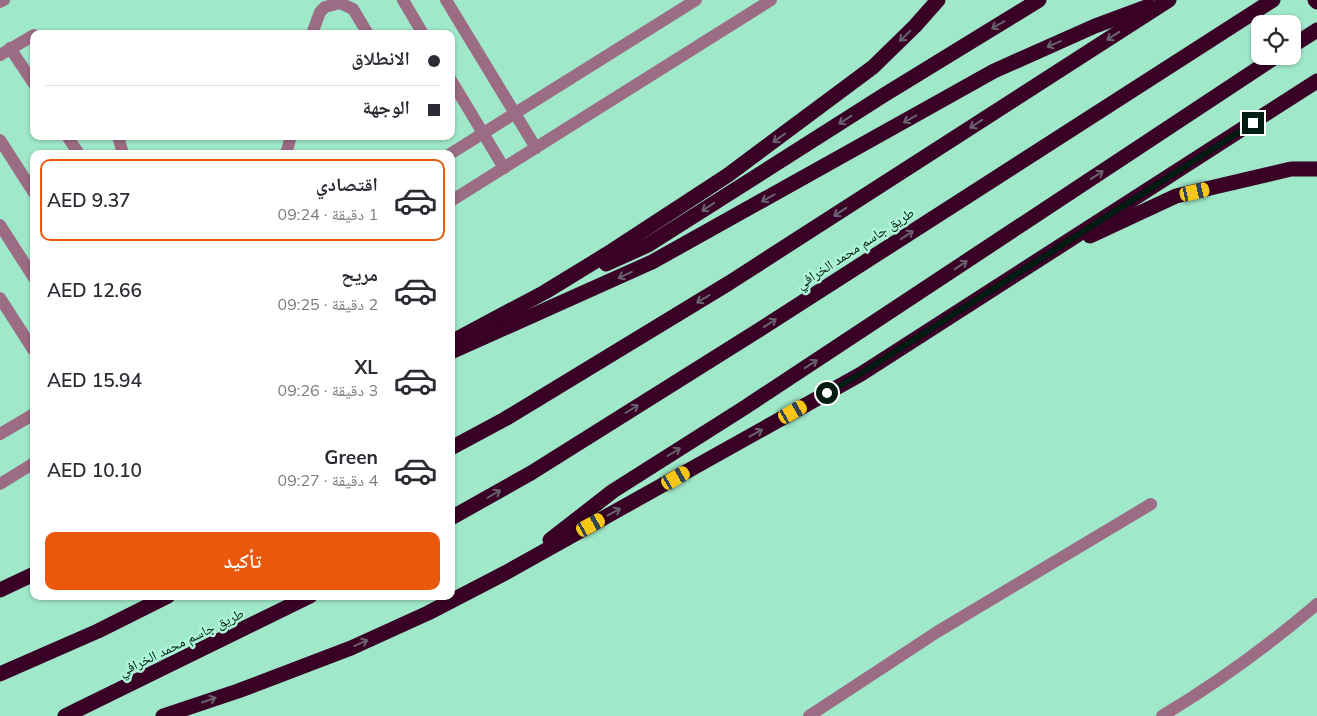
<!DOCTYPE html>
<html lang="ar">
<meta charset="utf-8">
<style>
body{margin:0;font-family:Mulish,"Noto Naskh Arabic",sans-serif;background:#f2f2f3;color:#2b2b33;direction:rtl;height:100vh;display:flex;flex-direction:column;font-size:19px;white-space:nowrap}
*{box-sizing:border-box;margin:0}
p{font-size:16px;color:#7c7c81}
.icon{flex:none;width:28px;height:28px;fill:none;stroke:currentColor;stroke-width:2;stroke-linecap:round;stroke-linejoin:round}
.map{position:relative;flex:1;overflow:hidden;direction:ltr}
.side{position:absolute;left:30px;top:150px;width:425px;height:450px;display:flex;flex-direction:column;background:#fff;border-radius:10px;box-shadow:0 1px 4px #0004;direction:rtl}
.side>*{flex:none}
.guide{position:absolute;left:30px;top:30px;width:425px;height:110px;border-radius:10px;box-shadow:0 1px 4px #0004;direction:rtl;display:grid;align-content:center;height:110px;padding:0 15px;background:#fff}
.controls{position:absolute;left:1251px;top:15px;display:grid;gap:10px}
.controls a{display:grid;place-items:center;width:50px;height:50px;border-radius:10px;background:#fff;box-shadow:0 1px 4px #0004;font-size:25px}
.end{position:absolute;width:22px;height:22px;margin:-11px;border:6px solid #001c12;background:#fff;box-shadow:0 0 0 2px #fff}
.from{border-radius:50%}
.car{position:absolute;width:15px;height:30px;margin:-15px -8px;border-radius:6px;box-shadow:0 0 4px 1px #0007;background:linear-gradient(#f5c518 24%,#345 0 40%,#f5c518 0 76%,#345 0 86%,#f5c518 0)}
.guide b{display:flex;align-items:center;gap:18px;height:48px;font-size:19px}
.guide b+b{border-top:1px solid #e1e1e2}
.guide i{width:12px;height:12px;background:#2b2b33}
ul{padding:9px 0 0;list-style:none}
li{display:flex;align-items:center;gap:15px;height:82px;margin:0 10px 8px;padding:0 5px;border:2px solid transparent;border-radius:10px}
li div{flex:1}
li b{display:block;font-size:19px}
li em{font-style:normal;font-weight:600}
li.active{border-color:#ea580c}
li>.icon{width:45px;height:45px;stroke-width:1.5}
.action{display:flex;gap:10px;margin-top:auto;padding:10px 15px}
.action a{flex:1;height:58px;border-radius:10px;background:#ea580c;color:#fff;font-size:20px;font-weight:600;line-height:58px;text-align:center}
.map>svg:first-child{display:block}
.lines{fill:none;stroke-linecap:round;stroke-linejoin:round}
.minor{stroke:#9c6b84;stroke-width:12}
.highway{stroke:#3a0126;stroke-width:15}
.oneway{stroke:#68636d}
.route{stroke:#001c12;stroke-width:6}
.labels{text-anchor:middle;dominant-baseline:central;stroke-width:5;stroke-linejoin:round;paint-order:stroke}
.street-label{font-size:14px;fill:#001c12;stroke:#acf6d7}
</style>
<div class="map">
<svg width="1317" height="716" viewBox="0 0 1317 716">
<rect width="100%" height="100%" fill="#9fe8ca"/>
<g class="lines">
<g class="minor">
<path d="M403,0L423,34"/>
<path d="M446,0L536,148"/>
<path d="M0,2L4,0"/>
<path d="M312,34L320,12L325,7L340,3L353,9L368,34"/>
<path d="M10,48L34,84"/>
<path d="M0,55L34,35"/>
<path d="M451,80L504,168"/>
<path d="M67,136L79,154"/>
<path d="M118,136L123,154"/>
<path d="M0,140L34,193"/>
<path d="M286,154L291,136"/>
<path d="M450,154L696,0"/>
<path d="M451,201L771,0"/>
<path d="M0,225L34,278"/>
<path d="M0,298L34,351"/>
<path d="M0,434L34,414"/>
<path d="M0,484L34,463"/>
<path d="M809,716L937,632L1151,504"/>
<path d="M1162,716C1217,683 1268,646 1317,604"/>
</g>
<g class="highway">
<path d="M1315,0L1317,2"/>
<path d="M1292,46L1317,30"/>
<path d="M1090,236L1176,196L1291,169H1317"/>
<path d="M606,264L648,245L884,95L1039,0"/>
<path d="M451,342L545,292L607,254L728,175L873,67L915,26L938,0"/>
<path d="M451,352L652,262L994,71L1095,26L1149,6"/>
<path d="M451,448L505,419L729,283L1169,0"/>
<path d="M451,518L531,473L759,330L1273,0"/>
<path d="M550,540L613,491L744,408L1277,56"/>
<path d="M0,590L34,574"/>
<path d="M0,674L98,631L168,596"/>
<path d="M65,716L310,596"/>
<path d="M163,716L238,691L351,648L428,613L507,572L861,374L1317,81"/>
</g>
</g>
<defs><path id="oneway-shaft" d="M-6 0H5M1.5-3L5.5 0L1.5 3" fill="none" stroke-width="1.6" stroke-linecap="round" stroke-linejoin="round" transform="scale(1.25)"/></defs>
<g class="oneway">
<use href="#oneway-shaft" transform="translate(998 25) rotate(149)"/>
<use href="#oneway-shaft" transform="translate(905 36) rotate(135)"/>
<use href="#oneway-shaft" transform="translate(1113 36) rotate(147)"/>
<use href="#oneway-shaft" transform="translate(1054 44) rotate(157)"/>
<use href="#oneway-shaft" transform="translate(910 119) rotate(151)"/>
<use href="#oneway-shaft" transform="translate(845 120) rotate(147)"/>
<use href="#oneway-shaft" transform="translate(976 124) rotate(147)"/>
<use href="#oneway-shaft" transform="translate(779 138) rotate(144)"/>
<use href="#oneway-shaft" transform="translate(1097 175) rotate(-33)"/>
<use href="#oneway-shaft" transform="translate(768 198) rotate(151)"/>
<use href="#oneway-shaft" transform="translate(708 207) rotate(147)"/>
<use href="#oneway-shaft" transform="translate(840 212) rotate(147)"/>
<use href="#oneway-shaft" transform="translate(907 235) rotate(-33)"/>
<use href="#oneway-shaft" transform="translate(961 265) rotate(-33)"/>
<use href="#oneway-shaft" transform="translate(625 275) rotate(155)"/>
<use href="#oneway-shaft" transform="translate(703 299) rotate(149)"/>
<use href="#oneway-shaft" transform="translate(770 323) rotate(-33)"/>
<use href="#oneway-shaft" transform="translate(811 364) rotate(-33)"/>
<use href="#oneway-shaft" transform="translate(632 409) rotate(-32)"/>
<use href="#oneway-shaft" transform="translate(756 433) rotate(-29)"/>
<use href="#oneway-shaft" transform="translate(674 452) rotate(-32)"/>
<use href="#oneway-shaft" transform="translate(494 494) rotate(-30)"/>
<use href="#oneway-shaft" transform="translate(614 512) rotate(-29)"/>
<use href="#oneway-shaft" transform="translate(361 643) rotate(-24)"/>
<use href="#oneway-shaft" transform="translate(209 700) rotate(-19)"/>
</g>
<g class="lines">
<path class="route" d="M827,393L860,374L1253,123"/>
</g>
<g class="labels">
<g class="street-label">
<text transform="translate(855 248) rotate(-33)">طريق جاسم محمد الخرافي</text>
<text transform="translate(181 642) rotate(-26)">طريق جاسم محمد الخرافي</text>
</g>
</g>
</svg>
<div class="controls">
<a><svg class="icon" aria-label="locate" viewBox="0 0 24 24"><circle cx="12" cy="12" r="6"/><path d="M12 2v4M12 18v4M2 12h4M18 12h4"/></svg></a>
</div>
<i class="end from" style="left:827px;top:393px"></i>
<i class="end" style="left:1253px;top:123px"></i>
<i class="car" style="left:1195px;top:192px;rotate:77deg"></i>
<i class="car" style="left:793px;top:412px;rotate:60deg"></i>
<i class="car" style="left:676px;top:478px;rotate:60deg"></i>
<i class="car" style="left:591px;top:525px;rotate:61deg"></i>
<div class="guide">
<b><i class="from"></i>الانطلاق</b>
<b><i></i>الوجهة</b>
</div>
<section class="side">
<ul>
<li class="active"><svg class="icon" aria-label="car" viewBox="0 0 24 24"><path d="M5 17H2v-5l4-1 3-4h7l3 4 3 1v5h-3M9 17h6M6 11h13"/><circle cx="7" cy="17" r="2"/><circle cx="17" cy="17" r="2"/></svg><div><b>اقتصادي</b><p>1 دقيقة · 09:24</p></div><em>AED 9.37</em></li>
<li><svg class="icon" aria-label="car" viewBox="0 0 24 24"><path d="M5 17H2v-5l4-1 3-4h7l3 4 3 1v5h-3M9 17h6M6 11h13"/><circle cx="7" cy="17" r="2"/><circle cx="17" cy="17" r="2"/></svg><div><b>مريح</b><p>2 دقيقة · 09:25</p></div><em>AED 12.66</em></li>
<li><svg class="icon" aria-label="car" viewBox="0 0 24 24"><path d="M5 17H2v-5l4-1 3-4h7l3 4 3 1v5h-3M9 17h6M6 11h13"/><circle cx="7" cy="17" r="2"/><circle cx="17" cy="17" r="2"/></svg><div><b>XL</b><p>3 دقيقة · 09:26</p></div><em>AED 15.94</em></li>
<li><svg class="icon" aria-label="car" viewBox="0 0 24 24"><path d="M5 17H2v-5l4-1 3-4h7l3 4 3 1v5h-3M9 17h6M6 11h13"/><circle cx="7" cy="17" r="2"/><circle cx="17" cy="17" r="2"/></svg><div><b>Green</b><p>4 دقيقة · 09:27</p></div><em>AED 10.10</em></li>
</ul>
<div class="action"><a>تأكيد</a></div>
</section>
</div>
